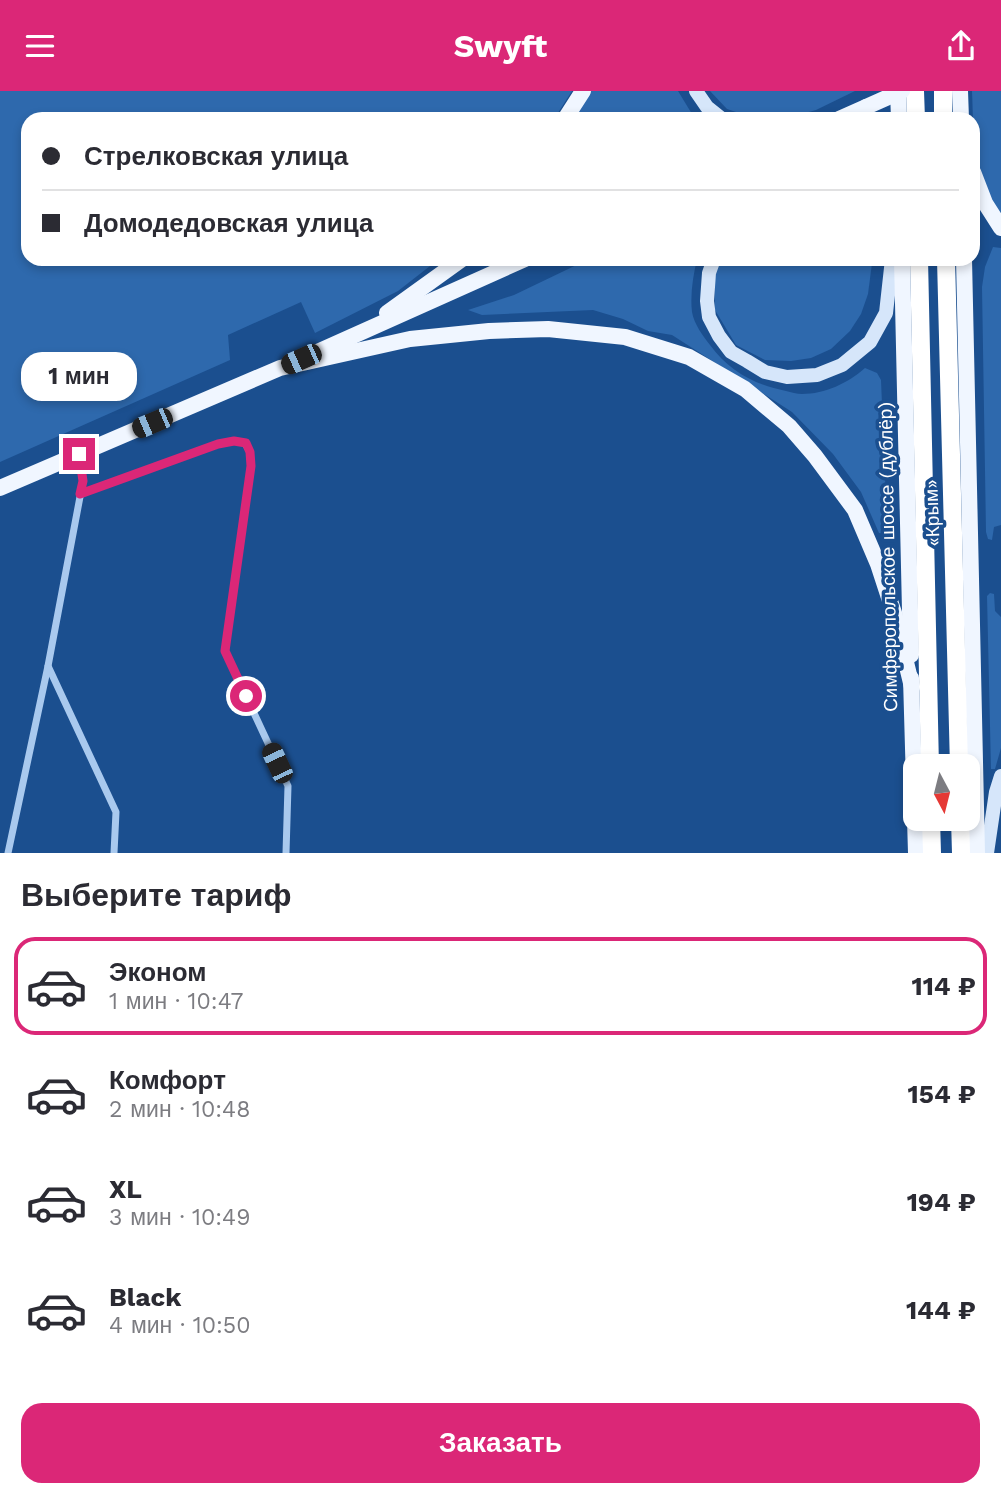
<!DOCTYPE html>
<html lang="ru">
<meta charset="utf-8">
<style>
body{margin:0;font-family:"Work Sans",sans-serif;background:#f7f7f7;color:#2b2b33;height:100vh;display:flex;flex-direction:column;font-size:26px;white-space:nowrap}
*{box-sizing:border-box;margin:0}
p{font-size:23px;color:#7c7c81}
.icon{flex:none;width:38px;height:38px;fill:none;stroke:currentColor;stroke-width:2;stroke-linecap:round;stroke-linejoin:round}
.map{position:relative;height:762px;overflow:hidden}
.details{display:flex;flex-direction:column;background:#fff;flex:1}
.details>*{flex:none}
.hud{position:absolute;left:21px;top:21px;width:959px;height:154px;border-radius:21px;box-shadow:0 4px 10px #0003;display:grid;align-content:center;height:154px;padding:0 21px;background:#fff}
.needle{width:46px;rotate:173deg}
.controls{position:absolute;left:903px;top:663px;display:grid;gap:14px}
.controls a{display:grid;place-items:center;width:77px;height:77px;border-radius:14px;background:#fff;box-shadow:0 4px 10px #0003;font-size:35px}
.end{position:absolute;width:32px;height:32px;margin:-16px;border:9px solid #db2777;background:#fff;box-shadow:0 0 0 4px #fff}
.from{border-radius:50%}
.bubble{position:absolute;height:49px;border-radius:21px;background:#fff;box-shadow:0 4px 10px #0003;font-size:23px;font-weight:700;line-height:49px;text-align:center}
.car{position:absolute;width:21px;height:42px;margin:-21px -10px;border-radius:9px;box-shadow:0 0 5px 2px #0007;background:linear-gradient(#222 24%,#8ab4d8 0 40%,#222 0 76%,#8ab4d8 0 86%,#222 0)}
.hud b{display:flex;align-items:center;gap:24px;height:66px;font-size:26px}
.hud b+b{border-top:2px solid #e1e1e2}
.hud i{width:18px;height:18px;background:#2b2b33}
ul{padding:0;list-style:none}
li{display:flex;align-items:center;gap:21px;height:98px;margin:0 14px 10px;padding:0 7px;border:4px solid transparent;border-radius:21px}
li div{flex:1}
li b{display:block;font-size:26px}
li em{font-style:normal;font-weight:700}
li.on{border-color:#db2777}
li>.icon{width:63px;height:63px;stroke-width:1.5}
h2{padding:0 21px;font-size:32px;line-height:84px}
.button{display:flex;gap:14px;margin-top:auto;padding:14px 21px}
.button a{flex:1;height:80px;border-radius:21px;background:#db2777;color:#fff;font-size:28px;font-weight:700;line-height:80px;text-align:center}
header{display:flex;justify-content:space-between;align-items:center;height:91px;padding:0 21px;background:#db2777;color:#fff;font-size:32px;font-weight:700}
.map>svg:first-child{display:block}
.green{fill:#2e69ad}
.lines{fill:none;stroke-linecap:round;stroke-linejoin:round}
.minor{stroke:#a9c9ee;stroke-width:7}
.secondary{stroke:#d6e6fa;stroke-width:14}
.primary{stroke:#f0f6ff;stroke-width:16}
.motorway{stroke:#fff;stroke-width:18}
.primary-bridge{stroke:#f0f6ff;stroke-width:16}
.route{stroke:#db2777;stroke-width:9}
.labels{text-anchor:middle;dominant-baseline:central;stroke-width:7;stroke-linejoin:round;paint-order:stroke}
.street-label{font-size:19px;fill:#fff;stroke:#1b4f8f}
</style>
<header><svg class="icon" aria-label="menu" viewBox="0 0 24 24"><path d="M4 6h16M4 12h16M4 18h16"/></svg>Swyft<svg class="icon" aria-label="share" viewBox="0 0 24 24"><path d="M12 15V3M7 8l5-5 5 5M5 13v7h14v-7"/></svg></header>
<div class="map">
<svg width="1001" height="762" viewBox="0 0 1001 762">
<rect width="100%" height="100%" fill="#1b4f8f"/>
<g class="green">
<path d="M0,0H572L554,28H28V168H439L398,200L315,242L301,211L228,244L230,269L0,371Z"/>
<path d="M589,0H678L695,28H571Z"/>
<path d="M710,0H855L816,19L787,27L757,28L727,18Z"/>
<path d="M972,0H1001V124C971,89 974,43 972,0Z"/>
<path d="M993,156L1001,157V434L994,436L992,449L988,448L986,441L982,196L985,176Z"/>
<path d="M589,168H697C693,185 690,204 692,221C694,233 703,245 710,254C729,280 755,294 786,300C791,301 797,303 802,303C825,303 848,292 865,277L877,282L881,289L887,435L885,443L879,442L861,401L833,363L792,321L672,244L648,240L623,228L593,219L482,224L468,219L514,204Z"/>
<path d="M720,168H872V172L868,203L861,223L850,240L831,258L811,267L791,270L765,269L736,254L715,219V187Z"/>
<path d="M990,502L994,503L995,520L1001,526V657L995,678H991L987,505Z"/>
</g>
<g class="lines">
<g class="minor">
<path d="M79,363L83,390L48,575L116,721L114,762"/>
<path d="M80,403L218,353L234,350L245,352L250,361L251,375L225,560L288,695L286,762"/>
<path d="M8,762L48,575"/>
</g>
<g class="secondary">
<path d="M696,0L707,16L722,28"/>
<path d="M714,168L709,182L707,210L709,226L719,245L731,261L747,270L765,281L787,286L817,284L842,274L870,251L886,222L892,168"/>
<path d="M987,762L996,701L1001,685"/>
</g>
<g class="primary">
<path d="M898,0L899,28"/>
<path d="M960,0L961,28"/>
<path d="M565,28L583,0"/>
<path d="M839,28L866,16"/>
<path d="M973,81L985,112L1001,137"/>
<path d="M902,168L911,564"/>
<path d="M964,168L977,762"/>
<path d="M387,222L462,168"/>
<path d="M315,262L525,168"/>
<path d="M0,397L280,277L410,248L489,240L548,238L625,246L689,266L745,298L789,335L815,365L855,419L878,473L894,522L912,596"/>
<path d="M911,587L916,762"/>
</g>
<g class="motorway">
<path d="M915,0L916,28"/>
<path d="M943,0V28"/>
<path d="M919,168L930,676"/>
<path d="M946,168L959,676"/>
<path d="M931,728L932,762"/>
<path d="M960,728L961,762"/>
</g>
<path class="primary-bridge" d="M866,16L902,0"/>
</g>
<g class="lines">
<path class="route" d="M79,363L83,390L80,403L218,353L234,350L246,352L250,361L251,375L225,560L246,605"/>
</g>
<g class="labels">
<g class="street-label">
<text transform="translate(932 422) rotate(-92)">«Крым»</text>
<text transform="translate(888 466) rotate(-91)">Симферопольское шоссе (дублёр)</text>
</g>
</g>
</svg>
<div class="controls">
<a><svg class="needle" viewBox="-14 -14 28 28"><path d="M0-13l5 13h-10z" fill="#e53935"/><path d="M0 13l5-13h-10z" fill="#7c7c81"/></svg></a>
</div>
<i class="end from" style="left:246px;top:605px"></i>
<i class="end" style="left:79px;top:363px"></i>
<div class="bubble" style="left:21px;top:261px;width:116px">1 мин</div>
<i class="car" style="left:301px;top:268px;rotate:246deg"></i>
<i class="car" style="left:152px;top:332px;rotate:247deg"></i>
<i class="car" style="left:277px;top:672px;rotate:335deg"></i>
<div class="hud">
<b><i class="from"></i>Стрелковская улица</b>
<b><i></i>Домодедовская улица</b>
</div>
</div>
<section class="details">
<h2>Выберите тариф</h2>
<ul>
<li class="on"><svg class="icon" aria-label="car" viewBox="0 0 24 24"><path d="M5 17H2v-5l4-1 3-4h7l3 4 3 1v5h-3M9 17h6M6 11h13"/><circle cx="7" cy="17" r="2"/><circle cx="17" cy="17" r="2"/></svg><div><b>Эконом</b><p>1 мин · 10:47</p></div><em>114 ₽</em></li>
<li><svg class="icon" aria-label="car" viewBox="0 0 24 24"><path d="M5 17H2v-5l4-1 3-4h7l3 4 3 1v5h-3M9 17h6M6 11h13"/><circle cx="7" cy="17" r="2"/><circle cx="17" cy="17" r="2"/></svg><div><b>Комфорт</b><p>2 мин · 10:48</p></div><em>154 ₽</em></li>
<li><svg class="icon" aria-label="car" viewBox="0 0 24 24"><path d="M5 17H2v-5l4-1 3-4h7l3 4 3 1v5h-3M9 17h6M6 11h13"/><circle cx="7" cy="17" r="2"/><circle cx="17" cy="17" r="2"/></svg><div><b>XL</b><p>3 мин · 10:49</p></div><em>194 ₽</em></li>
<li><svg class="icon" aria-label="car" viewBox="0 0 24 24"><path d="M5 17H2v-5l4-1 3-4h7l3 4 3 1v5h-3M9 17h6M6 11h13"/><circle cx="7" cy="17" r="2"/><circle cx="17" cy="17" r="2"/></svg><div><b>Black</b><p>4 мин · 10:50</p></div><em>144 ₽</em></li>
</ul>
<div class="button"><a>Заказать</a></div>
</section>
